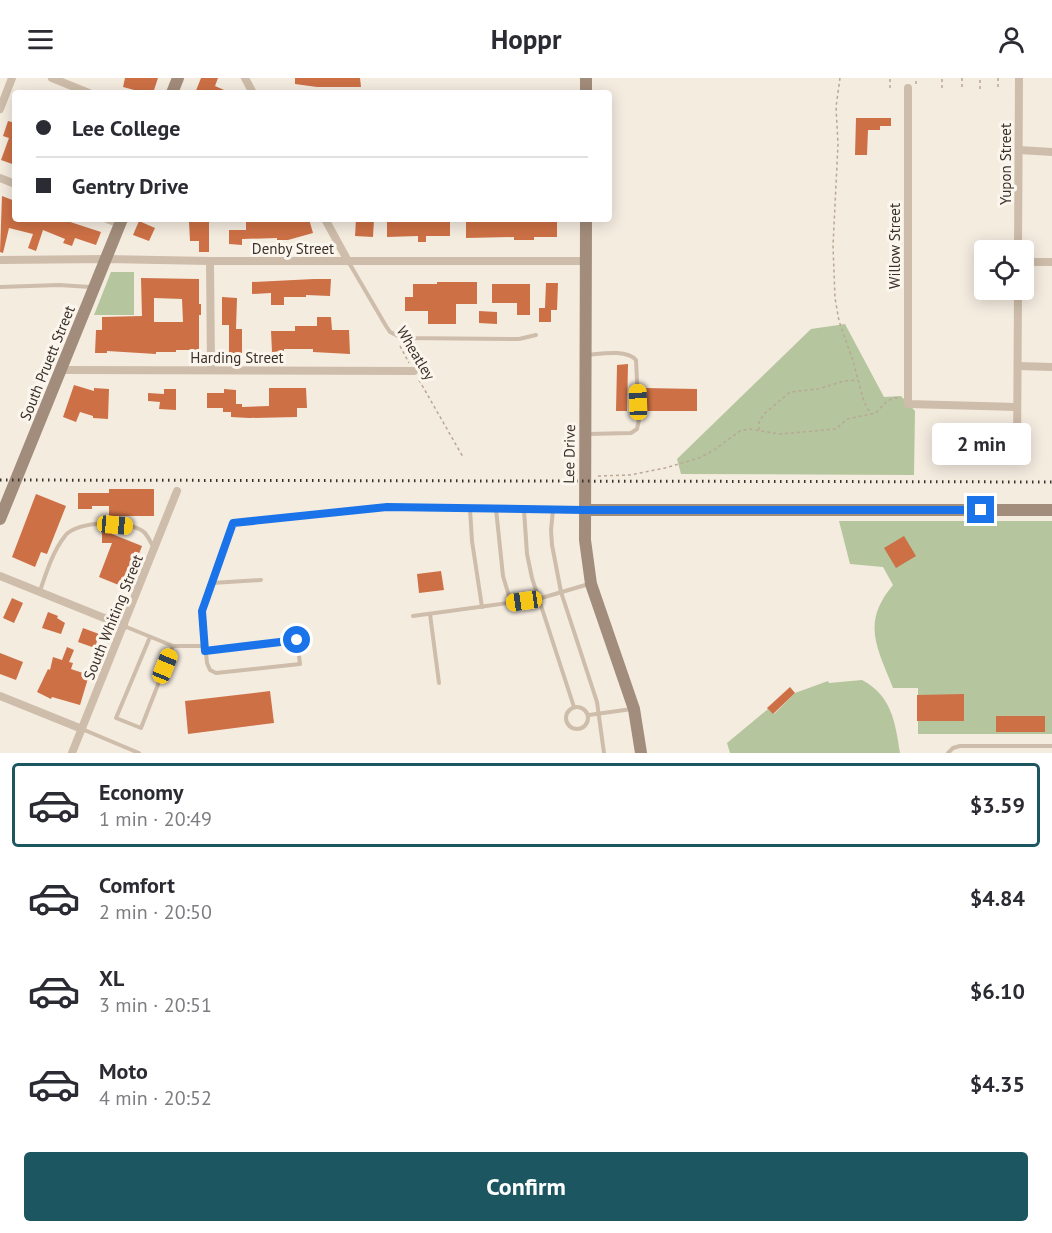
<!DOCTYPE html>
<meta charset="utf-8">
<style>
body{margin:0;font-family:"PT Sans",sans-serif;background:#f7f7f7;color:#2b2b33;height:100vh;display:flex;flex-direction:column;font-size:22px;white-space:nowrap}
*{box-sizing:border-box;margin:0}
p{font-size:20px;color:#7c7c81}
.icon{flex:none;width:33px;height:33px;fill:none;stroke:currentColor;stroke-width:2;stroke-linecap:round;stroke-linejoin:round}
.map{position:relative;height:675px;overflow:hidden}
.side{display:flex;flex-direction:column;background:#fff;flex:1}
.side>*{flex:none}
.hud{position:absolute;left:12px;top:12px;width:600px;height:132px;border-radius:6px;box-shadow:0 3px 15px #0003;display:grid;align-content:center;height:132px;padding:0 24px;background:#fff}
.controls{position:absolute;left:974px;top:162px;display:grid;gap:12px}
.controls a{display:grid;place-items:center;width:60px;height:60px;border-radius:6px;background:#fff;box-shadow:0 3px 15px #0003;font-size:30px}
.end{position:absolute;width:27px;height:27px;margin:-14px;border:8px solid #1a73e8;background:#fff;box-shadow:0 0 0 3px #fff}
.from{border-radius:50%}
.bubble{position:absolute;height:42px;border-radius:6px;background:#fff;box-shadow:0 3px 15px #0003;font-size:20px;font-weight:800;line-height:42px;text-align:center}
.car{position:absolute;width:18px;height:36px;margin:-18px -9px;border-radius:8px;box-shadow:0 0 4px 2px #0007;background:linear-gradient(#f5c518 24%,#345 0 40%,#f5c518 0 76%,#345 0 86%,#f5c518 0)}
.hud b{display:flex;align-items:center;gap:21px;height:57px;font-size:22px}
.hud b+b{border-top:2px solid #e1e1e2}
.hud i{width:15px;height:15px;background:#2b2b33}
ul{padding:10px 0 0;list-style:none}
li{display:flex;align-items:center;gap:18px;height:84px;margin:0 12px 9px;padding:0 12px;border:3px solid transparent;border-radius:6px}
li div{flex:1}
li b{display:block;font-size:22px}
li em{font-style:normal;font-weight:800}
li.current{border-color:#1c5660}
li>.icon{width:54px;height:54px;stroke-width:1.5}
.primary-button{display:flex;gap:12px;margin-top:auto;padding:12px 24px}
.primary-button a{flex:1;height:69px;border-radius:6px;background:#1c5660;color:#fff;font-size:24px;font-weight:800;line-height:69px;text-align:center}
header{display:flex;justify-content:space-between;align-items:center;height:78px;padding:0 24px;background:#fff;font-size:27px;font-weight:800}
.map>svg:first-child{display:block}
.green{fill:#b5c59e}
.building{fill:#cd7045;fill-rule:evenodd}
.lines{fill:none;stroke-linecap:round;stroke-linejoin:round}
.path{stroke:#baa794;stroke-width:1.5;stroke-dasharray:3 3;stroke-linecap:butt}
.lane{stroke:#cebdaa;stroke-width:4}
.street{stroke:#cebdaa;stroke-width:8}
.secondary{stroke:#a28c7b;stroke-width:12}
.rail{stroke:#3b312a;stroke-width:3;stroke-dasharray:1.5 4.5;stroke-linecap:butt}
.route{stroke:#1a73e8;stroke-width:8}
.labels{text-anchor:middle;dominant-baseline:central;stroke-width:6;stroke-linejoin:round;paint-order:stroke}
.street-label{font-size:15px;fill:#3b312a;stroke:#fbf6ed}
</style>
<header><svg class="icon" aria-label="menu" viewBox="0 0 24 24"><path d="M4 6h16M4 12h16M4 18h16"/></svg>Hoppr<svg class="icon" aria-label="person" viewBox="0 0 24 24"><circle cx="12" cy="8" r="4"/><path d="M4 21q1-7 8-7t8 7"/></svg></header>
<div class="map">
<svg width="1052" height="675" viewBox="0 0 1052 675">
<rect width="100%" height="100%" fill="#f5ece0"/>
<g class="green">
<path d="M111,194H134V237H94Z"/>
<path d="M845,246L884,319L901,318L915,333L914,397L681,396L677,381L811,251Z"/>
<path d="M839,443H1052V656H918V610H893C877,569 861,545 893,507L883,489L850,486Z"/>
<path d="M862,602C892,618 895,644 900,675H730L727,665L768,631L774,636L795,615L828,603L829,605Z"/>
</g>
<g class="building">
<path d="M125,0H158L153,15H137L138,13L123,9Z"/>
<path d="M201,0H218L215,8L231,15H195Z"/>
<path d="M295,0H360L361,9H317L295,6Z"/>
<path d="M856,40H891V48H880V52H868L867,77H855Z"/>
<path d="M8,43L15,45V87L1,82L9,60L3,58Z"/>
<path d="M2,118L15,123V141H61L101,154L96,167L75,160L72,168L63,165L65,161L43,152L36,173L28,170L33,156L9,150L3,175L0,174Z"/>
<path d="M274,141H288V144L309,141L313,155L288,162H277V160L242,161V167L229,166V152H246V144L274,143Z"/>
<path d="M356,141H374L373,159L355,158Z"/>
<path d="M414,141H450V158H426V164H418V158L387,159V142Z"/>
<path d="M466,141H557V159H534V162H514V159L466,160Z"/>
<path d="M139,143L155,150L149,163L133,157Z"/>
<path d="M189,144H209V174H199V163H190Z"/>
<path d="M141,200L199,201V226H201V237H199V272H176V274H156V276L107,273V275H95L96,252H102V239L142,238ZM154,220L182,221L183,244H154Z"/>
<path d="M314,201H331L330,218L306,217V219H284V227H271V215L252,216V204Z"/>
<path d="M437,204H477V226H456V246H428V233H405V219H413V206H437Z"/>
<path d="M546,205H558L557,232H551V244H539V230H545Z"/>
<path d="M492,206H530V237H517V225H492Z"/>
<path d="M222,219L237,220L236,251H242V275H229V247H222Z"/>
<path d="M479,233L497,234V246L479,245Z"/>
<path d="M317,239H331L332,252H349L350,276L313,274V271H284V273L272,274L271,253H295V248H317Z"/>
<path d="M628,286L627,333H616L617,287Z"/>
<path d="M74,307L94,313V310L109,311L108,341L93,340V338L80,334L76,344L63,339Z"/>
<path d="M269,310H306L307,330H297V339L249,340L231,339V334H223V330H207V315H224V311L236,312V326H242V329L269,328Z"/>
<path d="M645,310L697,311V333H645Z"/>
<path d="M164,311H176V332L159,331L160,324L148,323V315L164,316Z"/>
<path d="M109,411H154V438H109V428H92V431H78V415H109Z"/>
<path d="M36,416L66,428L47,476L41,474L35,489L12,479Z"/>
<path d="M102,454H112V456L142,468L126,510L99,499L112,465H102Z"/>
<path d="M904,458L916,478L896,490L884,470Z"/>
<path d="M441,493L444,512L419,515L417,496Z"/>
<path d="M12,520L23,525L14,545L3,540Z"/>
<path d="M48,534L58,538L57,540L65,545L61,556L42,550Z"/>
<path d="M83,550L99,556L95,570L78,564Z"/>
<path d="M67,569L74,572L69,584L73,585L71,591L89,597L80,627L52,619L51,621L37,614L48,591L50,592L53,579L62,582Z"/>
<path d="M0,575L23,584L16,602L0,596Z"/>
<path d="M790,609L795,615L773,636L767,630Z"/>
<path d="M270,613L274,645L188,656L185,623Z"/>
<path d="M964,616V643H917V617Z"/>
<rect x="996" y="638" width="49" height="16"/>
</g>
<g class="lines">
<g class="path">
<path d="M840,0L836,29L838,66L833,168L835,220L839,243L853,283L864,324L871,336"/>
<path d="M962,0V11"/>
<path d="M998,0V10"/>
<path d="M916,6V0"/>
<path d="M890,10V0"/>
<path d="M942,10V0"/>
<path d="M980,11V0"/>
<path d="M400,268L409,285"/>
<path d="M419,302L463,379"/>
<path d="M759,352V344L764,336L790,314L818,311L844,303L858,302"/>
<path d="M598,398L630,397L665,390L699,380L714,372L740,353L749,351L780,356L836,351L847,341L876,335L886,324L893,320H898"/>
</g>
<g class="lane">
<path d="M348,183L386,248L390,254L402,260L519,261L536,257"/>
<path d="M0,209L59,207L90,209"/>
<path d="M587,277C600,276 626,271 636,282L639,342L637,351L631,355L588,356"/>
<path d="M470,431L472,463L482,529"/>
<path d="M496,431L503,498L511,525"/>
<path d="M524,432L527,476L532,500L574,629"/>
<path d="M553,432L551,452L552,467L561,514L597,624L604,675"/>
<path d="M212,505L261,502"/>
<path d="M40,513C46,495 53,473 65,458C77,442 129,442 144,454C148,458 151,465 154,470"/>
<path d="M430,536L439,605"/>
<path d="M413,538L538,521L589,506"/>
<path d="M124,548L173,568H204"/>
<path d="M150,559L116,640L141,650L173,568"/>
<path d="M205,573L297,562L300,586L216,595L210,592L207,585L202,533L233,445L387,430L583,432"/>
<circle cx="577" cy="640" r="11"/>
<path d="M589,637L632,631"/>
<path d="M82,651L139,675"/>
<path d="M948,675L953,670L960,668H1052"/>
</g>
<g class="street">
<path d="M52,0L89,15"/>
<path d="M245,0L253,15"/>
<path d="M908,10V326L1017,329"/>
<path d="M0,31L12,0"/>
<path d="M1019,72L1052,74"/>
<path d="M0,100L15,106"/>
<path d="M107,141L120,146"/>
<path d="M325,141L348,183"/>
<path d="M1018,172L1019,0"/>
<path d="M0,182L106,181L210,183H586"/>
<path d="M210,183L211,292"/>
<path d="M1023,184H1052"/>
<path d="M1018,288L1052,289"/>
<path d="M61,292L414,293"/>
<path d="M1017,380L1018,212"/>
<path d="M0,498L124,548"/>
<path d="M0,618L82,651"/>
<path d="M72,675L177,413"/>
</g>
<g class="secondary">
<path d="M586,0V15"/>
<path d="M172,15L178,0"/>
<path d="M586,141L585,462L591,506L634,631L641,675"/>
<path d="M584,432H1052"/>
<path d="M0,441L122,141"/>
</g>
<path class="rail" d="M0,402L1052,404"/>
</g>
<g class="lines">
<path class="route" d="M297,562L205,573L202,533L233,445L387,429L584,432H981"/>
</g>
<g class="labels">
<g class="street-label">
<text transform="translate(1005 86) rotate(-90)">Yupon Street</text>
<text transform="translate(894 168) rotate(-90)">Willow Street</text>
<text x="293" y="170">Denby Street</text>
<text transform="translate(416 275) rotate(59)">Wheatley</text>
<text x="237" y="279">Harding Street</text>
<text transform="translate(47 285) rotate(-68)">South Pruett Street</text>
<text transform="translate(569 376) rotate(-89)">Lee Drive</text>
<text transform="translate(113 539) rotate(-68)">South Whiting Street</text>
</g>
</g>
</svg>
<div class="controls">
<a><svg class="icon" aria-label="locate" viewBox="0 0 24 24"><circle cx="12" cy="12" r="6"/><path d="M12 2v4M12 18v4M2 12h4M18 12h4"/></svg></a>
</div>
<i class="end from" style="left:297px;top:562px"></i>
<i class="end" style="left:981px;top:432px"></i>
<div class="bubble" style="left:932px;top:345px;width:99px">2 min</div>
<i class="car" style="left:638px;top:324px;rotate:358deg"></i>
<i class="car" style="left:115px;top:447px;rotate:95deg"></i>
<i class="car" style="left:524px;top:523px;rotate:262deg"></i>
<i class="car" style="left:165px;top:588px;rotate:22deg"></i>
<div class="hud">
<b><i class="from"></i>Lee College</b>
<b><i></i>Gentry Drive</b>
</div>
</div>
<section class="side">
<ul>
<li class="current"><svg class="icon" aria-label="car" viewBox="0 0 24 24"><path d="M5 17H2v-5l4-1 3-4h7l3 4 3 1v5h-3M9 17h6M6 11h13"/><circle cx="7" cy="17" r="2"/><circle cx="17" cy="17" r="2"/></svg><div><b>Economy</b><p>1 min · 20:49</p></div><em>$3.59</em></li>
<li><svg class="icon" aria-label="car" viewBox="0 0 24 24"><path d="M5 17H2v-5l4-1 3-4h7l3 4 3 1v5h-3M9 17h6M6 11h13"/><circle cx="7" cy="17" r="2"/><circle cx="17" cy="17" r="2"/></svg><div><b>Comfort</b><p>2 min · 20:50</p></div><em>$4.84</em></li>
<li><svg class="icon" aria-label="car" viewBox="0 0 24 24"><path d="M5 17H2v-5l4-1 3-4h7l3 4 3 1v5h-3M9 17h6M6 11h13"/><circle cx="7" cy="17" r="2"/><circle cx="17" cy="17" r="2"/></svg><div><b>XL</b><p>3 min · 20:51</p></div><em>$6.10</em></li>
<li><svg class="icon" aria-label="car" viewBox="0 0 24 24"><path d="M5 17H2v-5l4-1 3-4h7l3 4 3 1v5h-3M9 17h6M6 11h13"/><circle cx="7" cy="17" r="2"/><circle cx="17" cy="17" r="2"/></svg><div><b>Moto</b><p>4 min · 20:52</p></div><em>$4.35</em></li>
</ul>
<div class="primary-button"><a>Confirm</a></div>
</section>
